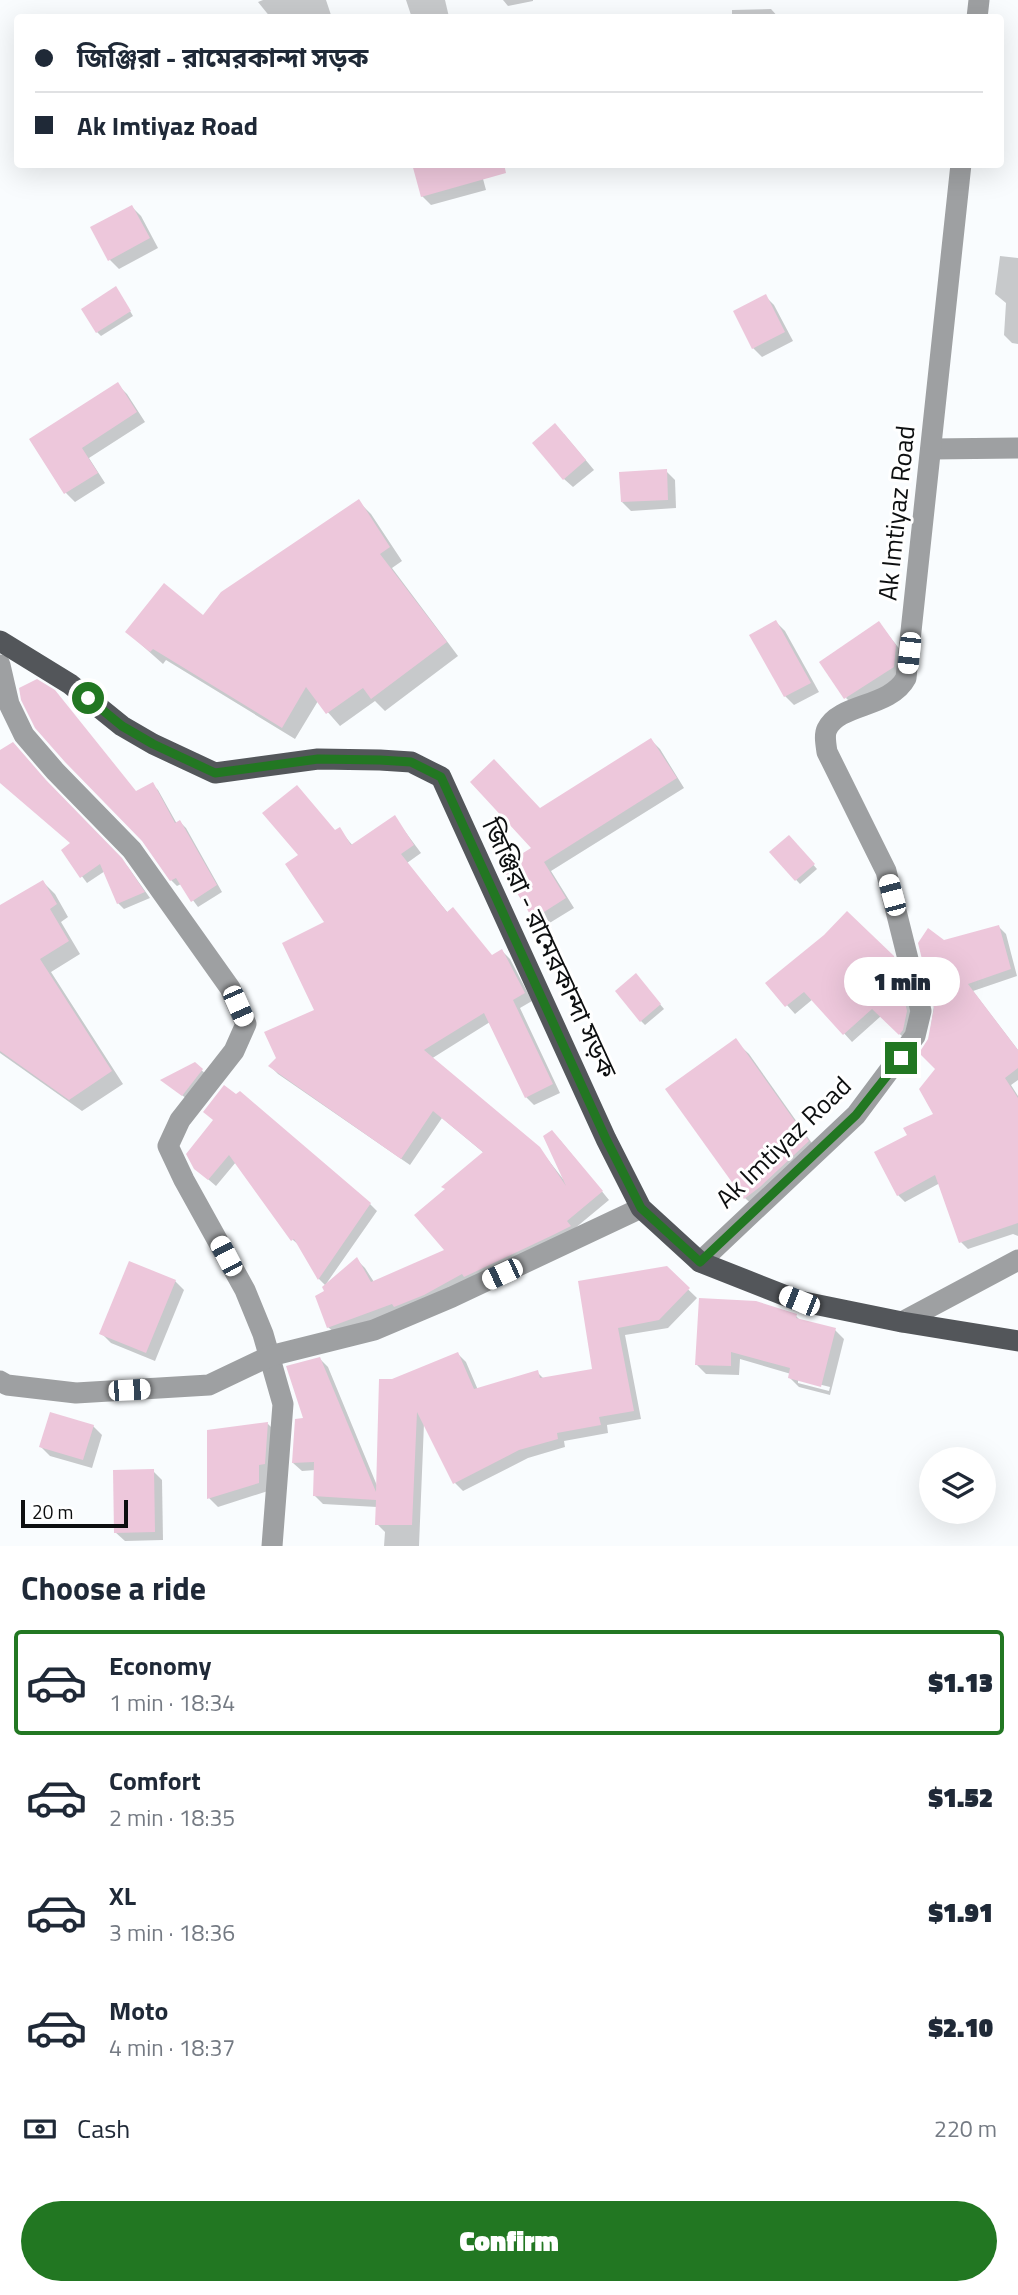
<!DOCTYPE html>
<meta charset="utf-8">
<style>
body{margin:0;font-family:"Titillium Web","Noto Sans Bengali",sans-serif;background:#f2f2f3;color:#1f2937;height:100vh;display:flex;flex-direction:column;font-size:26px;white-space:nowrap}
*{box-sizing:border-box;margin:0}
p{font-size:23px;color:#747a83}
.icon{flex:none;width:38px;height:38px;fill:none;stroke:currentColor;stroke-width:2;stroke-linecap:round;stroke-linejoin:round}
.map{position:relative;height:1546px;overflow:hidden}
.side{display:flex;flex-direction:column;background:#fff;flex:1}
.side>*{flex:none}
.guide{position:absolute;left:14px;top:14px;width:990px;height:154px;border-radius:7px;box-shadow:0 7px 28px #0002;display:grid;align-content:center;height:154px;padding:0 21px;background:#fff}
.controls{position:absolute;left:919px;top:1447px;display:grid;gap:14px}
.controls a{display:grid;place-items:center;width:77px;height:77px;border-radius:50%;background:#fff;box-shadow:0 7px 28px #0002;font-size:35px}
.scale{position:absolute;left:21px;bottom:18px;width:107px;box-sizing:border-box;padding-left:7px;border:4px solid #0d0f10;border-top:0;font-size:19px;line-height:24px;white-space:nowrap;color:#0d0f10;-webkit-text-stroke:5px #fff;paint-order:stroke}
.end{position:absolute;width:32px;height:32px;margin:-16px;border:9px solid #272;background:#fff;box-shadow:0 0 0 4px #fff}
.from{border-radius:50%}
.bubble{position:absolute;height:49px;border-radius:24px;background:#fff;box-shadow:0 7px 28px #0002;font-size:23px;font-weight:800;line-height:49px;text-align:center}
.car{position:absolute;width:21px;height:42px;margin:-21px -10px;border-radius:9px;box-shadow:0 0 5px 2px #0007;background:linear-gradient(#fff 24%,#345 0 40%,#fff 0 76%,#345 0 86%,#fff 0)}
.guide b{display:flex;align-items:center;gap:24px;height:66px;font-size:26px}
.guide b+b{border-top:2px solid #e0e1e3}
.guide i{width:18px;height:18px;background:#1f2937}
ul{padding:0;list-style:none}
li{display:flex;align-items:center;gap:21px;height:105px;margin:0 14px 10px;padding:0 7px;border:4px solid transparent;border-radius:7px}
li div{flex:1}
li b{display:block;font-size:26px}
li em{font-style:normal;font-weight:800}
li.on{border-color:#272}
li>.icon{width:63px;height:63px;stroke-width:1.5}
h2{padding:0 21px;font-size:32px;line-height:84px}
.pay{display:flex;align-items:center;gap:18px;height:77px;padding:0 21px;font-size:26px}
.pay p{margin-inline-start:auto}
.cta{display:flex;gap:14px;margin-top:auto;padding:14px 21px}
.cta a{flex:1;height:80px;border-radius:42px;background:#272;color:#fff;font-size:28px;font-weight:800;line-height:80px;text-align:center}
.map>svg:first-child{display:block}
.shadow{fill:#0003;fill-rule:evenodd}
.building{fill:#edc7db}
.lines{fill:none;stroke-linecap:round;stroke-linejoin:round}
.street{stroke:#9ea0a2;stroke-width:21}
.primary{stroke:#53565a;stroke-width:21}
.route{stroke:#272;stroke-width:9}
.labels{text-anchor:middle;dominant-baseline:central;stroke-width:6;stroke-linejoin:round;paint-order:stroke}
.street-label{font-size:26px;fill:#0d0f10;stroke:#fff}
</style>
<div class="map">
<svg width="1018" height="1546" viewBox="0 0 1018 1546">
<rect width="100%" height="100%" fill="#f9fcfe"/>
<g class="shadow">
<path d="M263,0H326L332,18H271L258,2Z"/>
<path d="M406,0H445L449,17L412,18Z"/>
<path d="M503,0H533V1L508,6Z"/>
<path d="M771,9L779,18H732V10Z"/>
<path d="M479,164L486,190L431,205L422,196Z"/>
<path d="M132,207L141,216L158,248L119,269L109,259Z"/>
<path d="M1000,256L1018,258V344L1012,343L1004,335L1006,303L995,294Z"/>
<path d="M119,293L133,316L101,336L97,332Z"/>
<path d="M765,296L774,305L793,341L762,357L753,348Z"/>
<path d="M118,385L127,394L145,422L89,458L105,483L75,502L66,493L31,440Z"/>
<path d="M564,434L594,470L573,487L564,479Z"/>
<path d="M666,471L675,480L676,508L631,511L622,502Z"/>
<path d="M359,502L371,514L402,561L392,568L458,656L385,711L375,701L340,726L318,701L295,739L166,660L163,664L127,632L204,618Z"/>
<path d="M776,622L785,631L819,692L794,705L785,696L752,636Z"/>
<path d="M879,623L905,656L903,676L855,707L846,698Z"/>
<path d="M651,740L660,749L684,788L551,871L574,908L543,927L534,918L503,868L534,848Z"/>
<path d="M0,753L51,788L128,867L150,898L124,909L118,903L105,871L87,883L63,851L72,843L0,782Z"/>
<path d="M152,784L158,790L177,824L180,822L186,828L222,892L198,907L181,884L177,886L171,880L137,792Z"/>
<path d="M395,818L421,853L407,863L448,913L493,957L502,951L510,959L532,1001L520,1008L560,1093L534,1105L526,1097L490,1022L431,1059L539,1148L563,1179L565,1178L560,1140L609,1200L574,1229L433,1302L337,1335L328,1327L326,1286L319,1279L300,1246L293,1240L236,1162L216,1186L195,1168L214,1121L370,1204L377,1211L326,1284L357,1260L365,1268L374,1282L447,1250V1190L484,1153L442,1118L410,1165L278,1074L270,1066L316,1011L336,832L339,829L353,846Z"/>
<path d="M789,837L817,869L800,884L771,853Z"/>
<path d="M43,882L55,894L68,917L61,922L80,954L51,972L123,1084L82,1111L0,1053V908Z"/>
<path d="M847,913L901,966L915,1020L908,1042L881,1016L852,1042L813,999L795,1014L768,984L825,936Z"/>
<path d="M999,927L1006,934L1017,976L973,991L1018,1050V1080L1011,1085L1018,1096V1236L1013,1234L968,1249L961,1242L940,1183L905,1202L898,1195L909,1136L935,1114L938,1069L929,1040L943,942Z"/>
<path d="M640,980L664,1009L645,1025L641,1021Z"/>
<path d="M735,1041L749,1054L821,1156L759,1211L745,1198Z"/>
<path d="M194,1064L206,1074L187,1099L166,1083Z"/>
<path d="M666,1268L697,1298L668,1328L625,1335L641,1419L607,1425L608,1433L564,1441L565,1447L528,1458L463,1491L455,1483L424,1423L419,1546H384L385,1532L377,1524V1507L323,1504L315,1496L316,1470L302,1471L293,1463L320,1359L328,1367L378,1488L392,1381L458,1354L466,1362L478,1390L537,1372L544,1379L594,1370L580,1283Z"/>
<path d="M175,1281L184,1290L155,1361L111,1343L102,1334Z"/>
<path d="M796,1316L802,1322L835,1330L844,1339L830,1395L799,1387L790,1378L791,1374L740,1359L739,1375L706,1374L697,1365ZM798,1379L830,1387L829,1391L798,1383Z"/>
<path d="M268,1424L277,1433L268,1491L218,1507L209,1498V1431Z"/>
<path d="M93,1426L102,1435L92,1468L50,1456L41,1447Z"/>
<path d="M153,1471L162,1480L163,1540L125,1541L115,1532Z"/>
</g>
<g class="building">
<path d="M412,164H504L506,173L421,197Z"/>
<path d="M132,205L150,238L108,261L90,227Z"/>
<path d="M116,286L131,311L96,333L81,309Z"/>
<path d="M766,294L785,332L752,349L733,311Z"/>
<path d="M118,382L137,412L82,448L98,473L64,494L29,439Z"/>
<path d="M555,423L586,460L563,480L532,443Z"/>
<path d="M667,469L668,500L621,502L619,472Z"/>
<path d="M359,499L390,547L380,554L447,642L371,699L363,688L326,714L306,687L282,728L153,649L150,652L125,632L164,583L203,615L221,592Z"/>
<path d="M776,620L811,683L784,697L749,635Z"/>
<path d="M879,621L896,645L894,667L844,699L819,662Z"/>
<path d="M37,679L55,690L136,791L153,782L175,823L180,820L217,885L191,902L176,878L170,881L142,841L65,762L35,728L21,700L19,688Z"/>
<path d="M651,738L677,778L544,862L566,898L533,919L501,867L531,848L470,782L494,759L540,808Z"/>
<path d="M13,742L46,780L122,858L145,892L117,904L100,864L80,878L61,850L70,843L0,783V750Z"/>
<path d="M297,785L335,830L340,827L351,845L395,815L414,845L401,854L447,912L453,907L492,955L502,949L525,993L513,1000L553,1084L525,1098L484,1013L424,1050L540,1147L566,1186L543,1136L552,1130L603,1191L567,1221L571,1226L553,1235L464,1277L462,1274L424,1295L394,1307L392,1304L327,1328L315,1296L324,1291L322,1287L357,1257L371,1282L444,1250L414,1215L445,1189L441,1187L483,1152L433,1111L401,1159L268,1066L276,1058L264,1032L314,1010L282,943L324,922L285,864L298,855L262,813Z"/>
<path d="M789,835L815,864L795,881L769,852Z"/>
<path d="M43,880L57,904L50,909L69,941L40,959L112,1071L69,1100L0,1051V905Z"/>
<path d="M847,911L894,956L907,1011L903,1030L899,1035L872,1009L843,1035L804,992L785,1007L765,983L824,935Z"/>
<path d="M999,925L1011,969L968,984L1018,1050V1068L1005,1078L1018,1098V1223L959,1243L935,1175L897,1196L874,1152L907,1135L903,1128L933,1114L919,1089L935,1069L919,1053L928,1039L934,1008L918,943L928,928L944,940Z"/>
<path d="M636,973L661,1004L640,1022L615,991Z"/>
<path d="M736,1038L809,1141L760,1187L744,1199L665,1089Z"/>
<path d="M195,1062L203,1069L182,1096L160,1080Z"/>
<path d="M224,1085L236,1094L240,1091L371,1203L318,1280L294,1239L291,1241L229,1155L208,1180L194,1169L186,1154L213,1120L203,1112Z"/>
<path d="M129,1261L176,1280L146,1353L99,1334Z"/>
<path d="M667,1266L690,1288L659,1320L618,1328L634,1411L599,1417L601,1425L557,1433L558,1439L519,1450L453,1484L417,1412L412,1525H375L376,1500L313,1496L314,1462L292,1463L295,1419L303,1418L286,1366L320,1357L376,1492L379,1379H392L458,1352L474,1389L538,1370L540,1378L592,1369L578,1281Z"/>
<path d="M699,1298L756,1301L797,1314L796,1318L836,1328L821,1387L788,1378L790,1368L731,1352V1366L695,1365Z"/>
<path d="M50,1412L94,1425L83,1460L39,1447Z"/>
<path d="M268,1422L265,1464L259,1465V1483L207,1499V1430Z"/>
<path d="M154,1469L155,1532L114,1533L113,1470Z"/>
</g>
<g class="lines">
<g class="street">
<path d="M977,18L979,0"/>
<path d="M931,449L1018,448"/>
<path d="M0,665L9,704L24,735L55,771L132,850L230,988L246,1024L234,1051L180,1120L168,1146L184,1180L245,1290L263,1334L283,1404L272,1546"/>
<path d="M700,1262L856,1115L915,1036L921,1011L886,871L827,752C826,745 824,735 827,729C839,703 890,708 906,678L961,164"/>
<path d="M902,1322L1018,1260"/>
<path d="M0,1381L7,1385L76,1393L209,1385L270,1356L374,1330L452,1297L641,1208"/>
</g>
<path class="primary" d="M0,641L70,684L122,726L153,744L215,773L318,759L380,760L411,762L441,777L606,1139L641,1208L700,1262L799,1301L902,1322L1018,1341"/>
</g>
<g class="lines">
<path class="route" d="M88,698L122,726L153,744L215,773L318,759L380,760L411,762L441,777L606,1139L641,1208L700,1262L856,1115L901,1058"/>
</g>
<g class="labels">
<g class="street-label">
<text transform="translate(896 513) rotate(-84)">Ak Imtiyaz Road</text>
<text transform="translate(550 948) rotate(65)">জিঞ্জিরা - রামেরকান্দা সড়ক</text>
<text transform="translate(783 1142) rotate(-44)">Ak Imtiyaz Road</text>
</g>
</g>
</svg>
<div class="controls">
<a><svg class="icon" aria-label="layers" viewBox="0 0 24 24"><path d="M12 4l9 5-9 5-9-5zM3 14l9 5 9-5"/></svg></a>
</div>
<div class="scale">20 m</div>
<i class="end from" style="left:88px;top:698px"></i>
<i class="end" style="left:901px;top:1058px"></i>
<div class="bubble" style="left:844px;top:957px;width:116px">1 min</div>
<i class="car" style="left:909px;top:653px;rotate:186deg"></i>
<i class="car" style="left:892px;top:895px;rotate:345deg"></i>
<i class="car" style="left:238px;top:1006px;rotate:156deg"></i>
<i class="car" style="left:226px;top:1256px;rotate:332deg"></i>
<i class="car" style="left:502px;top:1274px;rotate:245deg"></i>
<i class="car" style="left:799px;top:1301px;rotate:292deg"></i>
<i class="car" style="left:129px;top:1390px;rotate:87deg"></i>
<div class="guide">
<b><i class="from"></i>জিঞ্জিরা - রামেরকান্দা সড়ক</b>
<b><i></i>Ak Imtiyaz Road</b>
</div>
</div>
<section class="side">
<h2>Choose a ride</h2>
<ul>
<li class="on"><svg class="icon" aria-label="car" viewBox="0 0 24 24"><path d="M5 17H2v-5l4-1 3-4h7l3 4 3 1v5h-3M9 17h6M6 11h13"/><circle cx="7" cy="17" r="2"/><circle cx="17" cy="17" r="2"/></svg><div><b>Economy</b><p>1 min · 18:34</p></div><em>$1.13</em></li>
<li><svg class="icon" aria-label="car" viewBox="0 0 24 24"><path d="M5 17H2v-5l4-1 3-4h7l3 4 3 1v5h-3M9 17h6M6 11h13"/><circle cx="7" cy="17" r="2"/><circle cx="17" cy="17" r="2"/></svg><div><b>Comfort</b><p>2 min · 18:35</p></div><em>$1.52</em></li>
<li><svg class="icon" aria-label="car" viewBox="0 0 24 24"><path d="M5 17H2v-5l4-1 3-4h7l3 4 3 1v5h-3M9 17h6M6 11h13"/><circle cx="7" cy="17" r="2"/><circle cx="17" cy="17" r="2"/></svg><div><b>XL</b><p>3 min · 18:36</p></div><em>$1.91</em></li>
<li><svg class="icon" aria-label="car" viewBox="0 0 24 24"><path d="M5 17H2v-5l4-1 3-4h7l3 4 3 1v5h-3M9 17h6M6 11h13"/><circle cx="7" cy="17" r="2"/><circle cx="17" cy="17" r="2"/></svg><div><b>Moto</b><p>4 min · 18:37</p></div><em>$2.10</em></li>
</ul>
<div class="pay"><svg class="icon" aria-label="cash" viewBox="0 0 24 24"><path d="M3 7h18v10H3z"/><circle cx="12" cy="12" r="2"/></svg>Cash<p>220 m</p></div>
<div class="cta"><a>Confirm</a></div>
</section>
